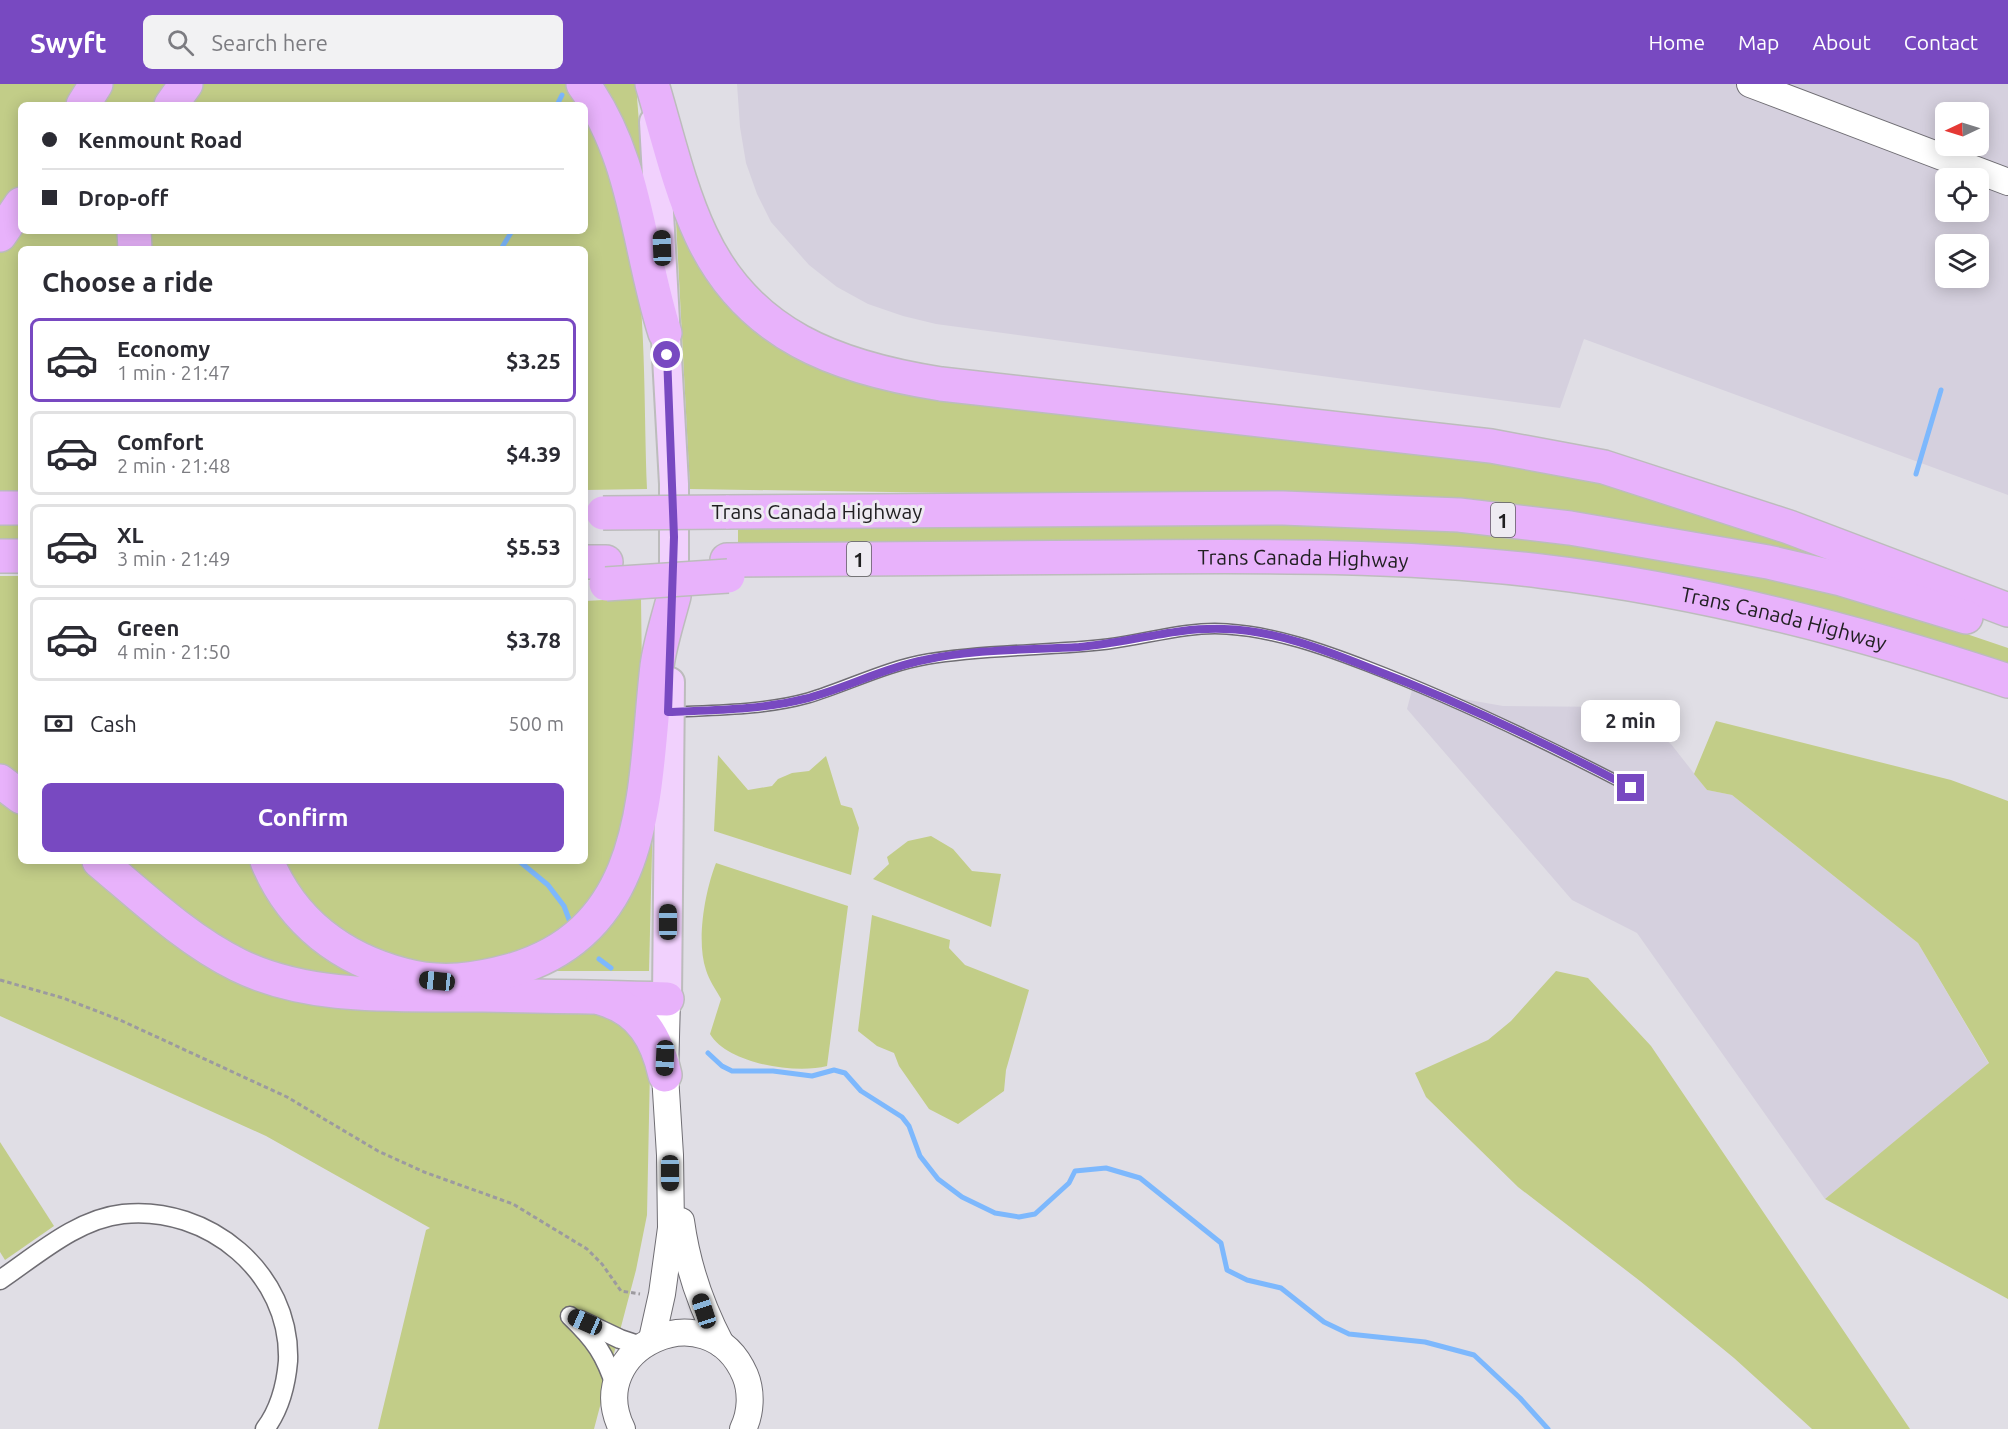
<!DOCTYPE html>
<meta charset="utf-8">
<style>
body{margin:0;font-family:Ubuntu,sans-serif;background:#f2f2f3;color:#2b2b33;height:100vh;display:flex;flex-direction:column;font-size:22px;white-space:nowrap}
*{box-sizing:border-box;margin:0}
p{font-size:20px;color:#7c7c81}
.icon{flex:none;width:33px;height:33px;fill:none;stroke:currentColor;stroke-width:2;stroke-linecap:round;stroke-linejoin:round}
.map{position:relative;flex:1;overflow:hidden}
.side{position:absolute;left:18px;top:162px;width:570px;height:618px;display:flex;flex-direction:column;background:#fff;border-radius:9px;box-shadow:0 3px 15px #0003}
.side>*{flex:none}
.top-card{position:absolute;left:18px;top:18px;width:570px;height:132px;border-radius:9px;box-shadow:0 3px 15px #0003;display:grid;align-content:center;height:132px;padding:0 24px;background:#fff}
.needle{width:39px;rotate:266deg}
.controls{position:absolute;left:1935px;top:18px;display:grid;gap:12px}
.controls a{display:grid;place-items:center;width:54px;height:54px;border-radius:9px;background:#fff;box-shadow:0 3px 15px #0003;font-size:30px}
.end{position:absolute;width:27px;height:27px;margin:-14px;border:8px solid #7849c1;background:#fff;box-shadow:0 0 0 3px #fff}
.from{border-radius:50%}
.bubble{position:absolute;height:42px;border-radius:9px;background:#fff;box-shadow:0 3px 15px #0003;font-size:20px;font-weight:700;line-height:42px;text-align:center}
.car{position:absolute;width:18px;height:36px;margin:-18px -9px;border-radius:8px;box-shadow:0 0 4px 2px #0007;background:linear-gradient(#222 24%,#8ab4d8 0 40%,#222 0 76%,#8ab4d8 0 86%,#222 0)}
.top-card b{display:flex;align-items:center;gap:21px;height:57px;font-size:22px}
.top-card b+b{border-top:2px solid #e1e1e2}
.top-card i{width:15px;height:15px;background:#2b2b33}
ul{padding:0;list-style:none}
li{display:flex;align-items:center;gap:18px;height:84px;margin:0 12px 9px;padding:0 12px;border:3px solid #e1e1e2;border-radius:9px}
li div{flex:1}
li b{display:block;font-size:22px}
li em{font-style:normal;font-weight:700}
li.active{border-color:#7849c1}
li>.icon{width:54px;height:54px;stroke-width:1.5}
h2{padding:0 24px;font-size:27px;line-height:72px}
.pay{display:flex;align-items:center;gap:15px;height:66px;padding:0 24px;font-size:22px}
.pay p{margin-inline-start:auto}
.primary-button{display:flex;gap:12px;margin-top:auto;padding:12px 24px}
.primary-button a{flex:1;height:69px;border-radius:9px;background:#7849c1;color:#fff;font-size:24px;font-weight:700;line-height:69px;text-align:center}
header{display:flex;align-items:center;gap:36px;box-sizing:border-box;height:84px;padding:0 30px;background:#7849c1;color:#fff}
header strong{font-size:28px}
nav{display:flex;gap:33px;margin-inline-start:auto;font-size:21px}
.search{width:420px;height:54px;background:#f2f2f3;display:flex;align-items:center;gap:15px;box-sizing:border-box;padding:0 21px;border-radius:9px;color:#7c7c81;font-size:22px}
.map>svg:first-child{display:block}
.built{fill:#d5d0de;fill-rule:evenodd}
.green{fill:#c2cd88}
.lines{fill:none;stroke-linecap:round;stroke-linejoin:round}
.stream{stroke:#7db8fd;stroke-width:5}
.lane-casing{stroke:#6f6d73;stroke-width:12}
.street-casing{stroke:#6f6d73;stroke-width:21}
.secondary-casing{stroke:#6f6d73;stroke-width:28}
.primary-casing{stroke:#bcbcbc;stroke-width:32}
.highway-casing{stroke:#bcbcbc;stroke-width:36}
.path{stroke:#9c9a9f;stroke-width:3;stroke-dasharray:4.5 3;stroke-linecap:butt}
.lane{stroke:#fff;stroke-width:9}
.street{stroke:#fff;stroke-width:18}
.secondary{stroke:#fff;stroke-width:26}
.primary{stroke:#f1d1fd;stroke-width:28}
.highway{stroke:#e8b2fb;stroke-width:33}
.highway-bridge-casing{stroke:#bcbcbc;stroke-width:36;stroke-linecap:butt}
.highway-bridge{stroke:#e8b2fb;stroke-width:33}
.route{stroke:#7849c1;stroke-width:8}
.labels{text-anchor:middle;dominant-baseline:central;stroke-width:6;stroke-linejoin:round;paint-order:stroke}
.shield{fill:#eeebf2;stroke:#5e5c60;stroke-width:1.5}
.shield-label{font-size:20px;font-weight:bold;fill:#201f21}
.street-label{font-size:21px;fill:#201f21;stroke:#eeebf2}
</style>
<header>
<strong>Swyft</strong>
<div class="search"><svg class="icon" aria-label="search" viewBox="0 0 24 24"><circle cx="10" cy="10" r="6"/><path d="M15 15l6 6"/></svg>Search here</div>
<nav><a>Home</a><a>Map</a><a>About</a><a>Contact</a></nav>
</header>
<div class="map">
<svg width="2008" height="1345" viewBox="0 0 2008 1345">
<rect width="100%" height="100%" fill="#e0dee5"/>
<g class="built">
<path d="M737,0H2008V411L1584,255L1560,324L936,240L903,232L868,220L837,203L809,181L771,138L757,110L746,79L740,43ZM1946,28H1978V62H1946ZM1946,94H1978V128H1946ZM1946,160H1978V194H1946Z"/>
<path d="M1412,606L1503,622L1619,623L1671,660L1707,706L1732,711L1918,859L1989,980L1825,1115L1637,849L1572,816L1407,625Z"/>
</g>
<g class="green">
<path d="M0,0H86L73,21H21V103L0,135Z"/>
<path d="M106,0H172L159,21H93Z"/>
<path d="M197,0H572C593,33 613,67 623,106C648,200 643,308 647,405L585,406V165H144L142,147H585V21H181Z"/>
<path d="M594,0H636L645,117Z"/>
<path d="M674,99L787,260L1530,374L2008,532L1832,482L1081,411L690,405Z"/>
<path d="M21,147H124L125,165H21V406H0V167Z"/>
<path d="M1301,438L1451,445L1526,452L1747,488L1887,523L2008,564V581L1883,540L1745,507L738,461V443Z"/>
<rect x="0" y="439" width="21" height="17"/>
<path d="M0,492H21V701L0,685Z"/>
<path d="M641,514L642,592L631,728L591,821L530,869L436,885L339,854L278,777H585V517Z"/>
<path d="M1716,637L1951,696L2008,717V1215L1825,1115L1989,979L1918,859L1732,711L1707,706L1694,690Z"/>
<path d="M718,671L748,706L772,702L778,695L792,689L809,687L826,672L841,721L852,724L859,744L851,791L714,747Z"/>
<path d="M0,710L21,728V777H81L204,876L595,926L628,941L650,985L647,1131L636,1186L594,1345H378L426,1146L430,1144L266,1052L0,932Z"/>
<path d="M653,729L649,887H542Z"/>
<path d="M931,752L953,765L972,787L1001,790L991,843L873,795L889,780L887,773L908,757Z"/>
<path d="M114,777H256L388,899L334,896L248,875Z"/>
<path d="M716,779L848,822L827,982C795,990 728,980 710,950L721,915C716,906 709,896 706,886C696,857 705,807 716,779Z"/>
<path d="M872,831L950,856L949,864L965,881L1029,906L1006,986L1004,1007L958,1040L929,1025L899,982L894,969L877,962L858,947Z"/>
<path d="M1556,887L1588,894L1651,962L1910,1345H1812L1734,1274L1640,1197L1518,1103L1426,1013L1415,989L1488,956L1511,937Z"/>
<path d="M0,1058L54,1142L5,1176L0,1168Z"/>
</g>
<g class="lines">
<g class="stream">
<path d="M557,21L562,11"/>
<path d="M501,165L512,147"/>
<path d="M1916,390L1941,306"/>
<path d="M519,777L548,801L564,822L570,838"/>
<path d="M599,875L611,884"/>
<path d="M708,969L722,982L732,987H773L812,992L834,986L845,989L861,1007L902,1033L909,1042L920,1072L938,1095L962,1113L995,1129L1019,1133L1035,1130L1069,1099L1075,1087L1106,1084L1140,1094L1221,1159L1227,1186L1247,1196L1281,1204L1324,1238L1349,1250L1425,1258L1474,1271L1520,1314L1548,1345"/>
</g>
<defs>
<path id="lane" d="M674,628C718,626 765,626 808,614C848,602 886,582 928,575C987,565 1048,567 1108,560C1148,555 1186,542 1227,545C1275,548 1323,565 1367,582C1458,617 1545,659 1631,704"/>
<g id="street">
<path d="M0,1196C37,1171 77,1135 123,1130C208,1121 291,1189 288,1277C286,1301 280,1325 265,1345"/>
<path d="M570,1232C595,1256 605,1270 616,1304"/>
<path d="M580,1236L620,1255L641,1262"/>
</g>
<g id="secondary">
<path d="M1750,0L2008,98"/>
<path d="M681,1137C687,1181 700,1220 721,1260"/>
<path d="M652,1255L662,1210L671,1144L670,1071L665,991L667,915"/>
<path d="M622,1345C582,1264 708,1205 745,1291C752,1308 751,1329 743,1345"/>
</g>
<g id="primary">
<path d="M654,38L674,400V516"/>
<path d="M667,915L670,598"/>
</g>
<g id="highway">
<path d="M583,0C637,75 638,165 665,249"/>
<path d="M652,0C667,50 679,104 701,151C748,252 838,284 941,300L1491,362L1604,383L1789,443L2008,526"/>
<path d="M83,21L96,0"/>
<path d="M171,21L186,0"/>
<path d="M134,147L135,165"/>
<path d="M0,151L21,120"/>
<path d="M0,424H21"/>
<path d="M726,428L1283,424L1459,431L1570,444L1768,478L1841,495L1966,533"/>
<path d="M0,472H21"/>
<path id="s1" d="M727,476C862,475 996,474 1131,473C1267,472 1404,471 1540,487C1700,506 1855,546 2008,597"/>
<path d="M585,478H606"/>
<path d="M0,697L21,713"/>
<path d="M99,777C142,813 187,856 238,881C311,917 400,910 480,911C542,912 605,913 667,915"/>
<path d="M267,777C292,838 342,875 404,891C441,901 476,896 512,886C654,844 643,700 657,582C660,559 668,535 674,512"/>
<path d="M603,915C641,926 657,955 665,991"/>
</g>
</defs>
<use href="#lane" class="lane-casing"/>
<use href="#street" class="street-casing"/>
<use href="#secondary" class="secondary-casing"/>
<use href="#primary" class="primary-casing"/>
<use href="#highway" class="highway-casing"/>
<path class="path" d="M0,896L63,914L120,936L287,1013L378,1067L424,1088L513,1120L587,1165L602,1180L621,1207L640,1210"/>
<use href="#lane" class="lane"/>
<use href="#street" class="street"/>
<use href="#secondary" class="secondary"/>
<use href="#primary" class="primary"/>
<use href="#highway" class="highway"/>
<defs>
<g id="highway-bridge">
<path d="M603,429L726,428"/>
<path d="M606,500L728,492"/>
</g>
</defs>
<use href="#highway-bridge" class="highway-bridge-casing"/>
<use href="#highway-bridge" class="highway-bridge"/>
</g>
<g class="lines">
<path class="route" d="M667,271L674,453L668,628C714,626 760,626 804,615C845,605 882,584 924,576C975,565 1027,566 1079,563C1128,559 1175,543 1224,545C1274,546 1325,566 1370,584C1460,618 1546,659 1631,704"/>
</g>
<g class="labels">
<g class="shield">
<rect x="1491" y="419" width="24" height="34" rx="4.5"/>
<rect x="847" y="458" width="24" height="34" rx="4.5"/>
</g>
<g class="shield-label">
<text x="1503" y="436">1</text>
<text x="859" y="475">1</text>
</g>
<g class="street-label">
<text x="817" y="427">Trans Canada Highway</text>
<text stroke="none"><textPath href="#s1" startOffset="576">Trans Canada Highway</textPath></text>
<text stroke="none"><textPath href="#s1" startOffset="1062">Trans Canada Highway</textPath></text>
</g>
</g>
</svg>
<div class="controls">
<a><svg class="needle" viewBox="-14 -14 28 28"><path d="M0-13l5 13h-10z" fill="#e53935"/><path d="M0 13l5-13h-10z" fill="#7c7c81"/></svg></a>
<a><svg class="icon" aria-label="locate" viewBox="0 0 24 24"><circle cx="12" cy="12" r="6"/><path d="M12 2v4M12 18v4M2 12h4M18 12h4"/></svg></a>
<a><svg class="icon" aria-label="layers" viewBox="0 0 24 24"><path d="M12 4l9 5-9 5-9-5zM3 14l9 5 9-5"/></svg></a>
</div>
<i class="end from" style="left:667px;top:271px"></i>
<i class="end" style="left:1631px;top:704px"></i>
<div class="bubble" style="left:1581px;top:616px;width:99px">2 min</div>
<i class="car" style="left:662px;top:164px;rotate:358deg"></i>
<i class="car" style="left:668px;top:838px;rotate:0deg"></i>
<i class="car" style="left:437px;top:897px;rotate:276deg"></i>
<i class="car" style="left:665px;top:974px;rotate:182deg"></i>
<i class="car" style="left:670px;top:1089px;rotate:180deg"></i>
<i class="car" style="left:704px;top:1227px;rotate:342deg"></i>
<i class="car" style="left:585px;top:1238px;rotate:294deg"></i>
<div class="top-card">
<b><i class="from"></i>Kenmount Road</b>
<b><i></i>Drop-off</b>
</div>
<section class="side">
<h2>Choose a ride</h2>
<ul>
<li class="active"><svg class="icon" aria-label="car" viewBox="0 0 24 24"><path d="M5 17H2v-5l4-1 3-4h7l3 4 3 1v5h-3M9 17h6M6 11h13"/><circle cx="7" cy="17" r="2"/><circle cx="17" cy="17" r="2"/></svg><div><b>Economy</b><p>1 min · 21:47</p></div><em>$3.25</em></li>
<li><svg class="icon" aria-label="car" viewBox="0 0 24 24"><path d="M5 17H2v-5l4-1 3-4h7l3 4 3 1v5h-3M9 17h6M6 11h13"/><circle cx="7" cy="17" r="2"/><circle cx="17" cy="17" r="2"/></svg><div><b>Comfort</b><p>2 min · 21:48</p></div><em>$4.39</em></li>
<li><svg class="icon" aria-label="car" viewBox="0 0 24 24"><path d="M5 17H2v-5l4-1 3-4h7l3 4 3 1v5h-3M9 17h6M6 11h13"/><circle cx="7" cy="17" r="2"/><circle cx="17" cy="17" r="2"/></svg><div><b>XL</b><p>3 min · 21:49</p></div><em>$5.53</em></li>
<li><svg class="icon" aria-label="car" viewBox="0 0 24 24"><path d="M5 17H2v-5l4-1 3-4h7l3 4 3 1v5h-3M9 17h6M6 11h13"/><circle cx="7" cy="17" r="2"/><circle cx="17" cy="17" r="2"/></svg><div><b>Green</b><p>4 min · 21:50</p></div><em>$3.78</em></li>
</ul>
<div class="pay"><svg class="icon" aria-label="cash" viewBox="0 0 24 24"><path d="M3 7h18v10H3z"/><circle cx="12" cy="12" r="2"/></svg>Cash<p>500 m</p></div>
<div class="primary-button"><a>Confirm</a></div>
</section>
</div>
